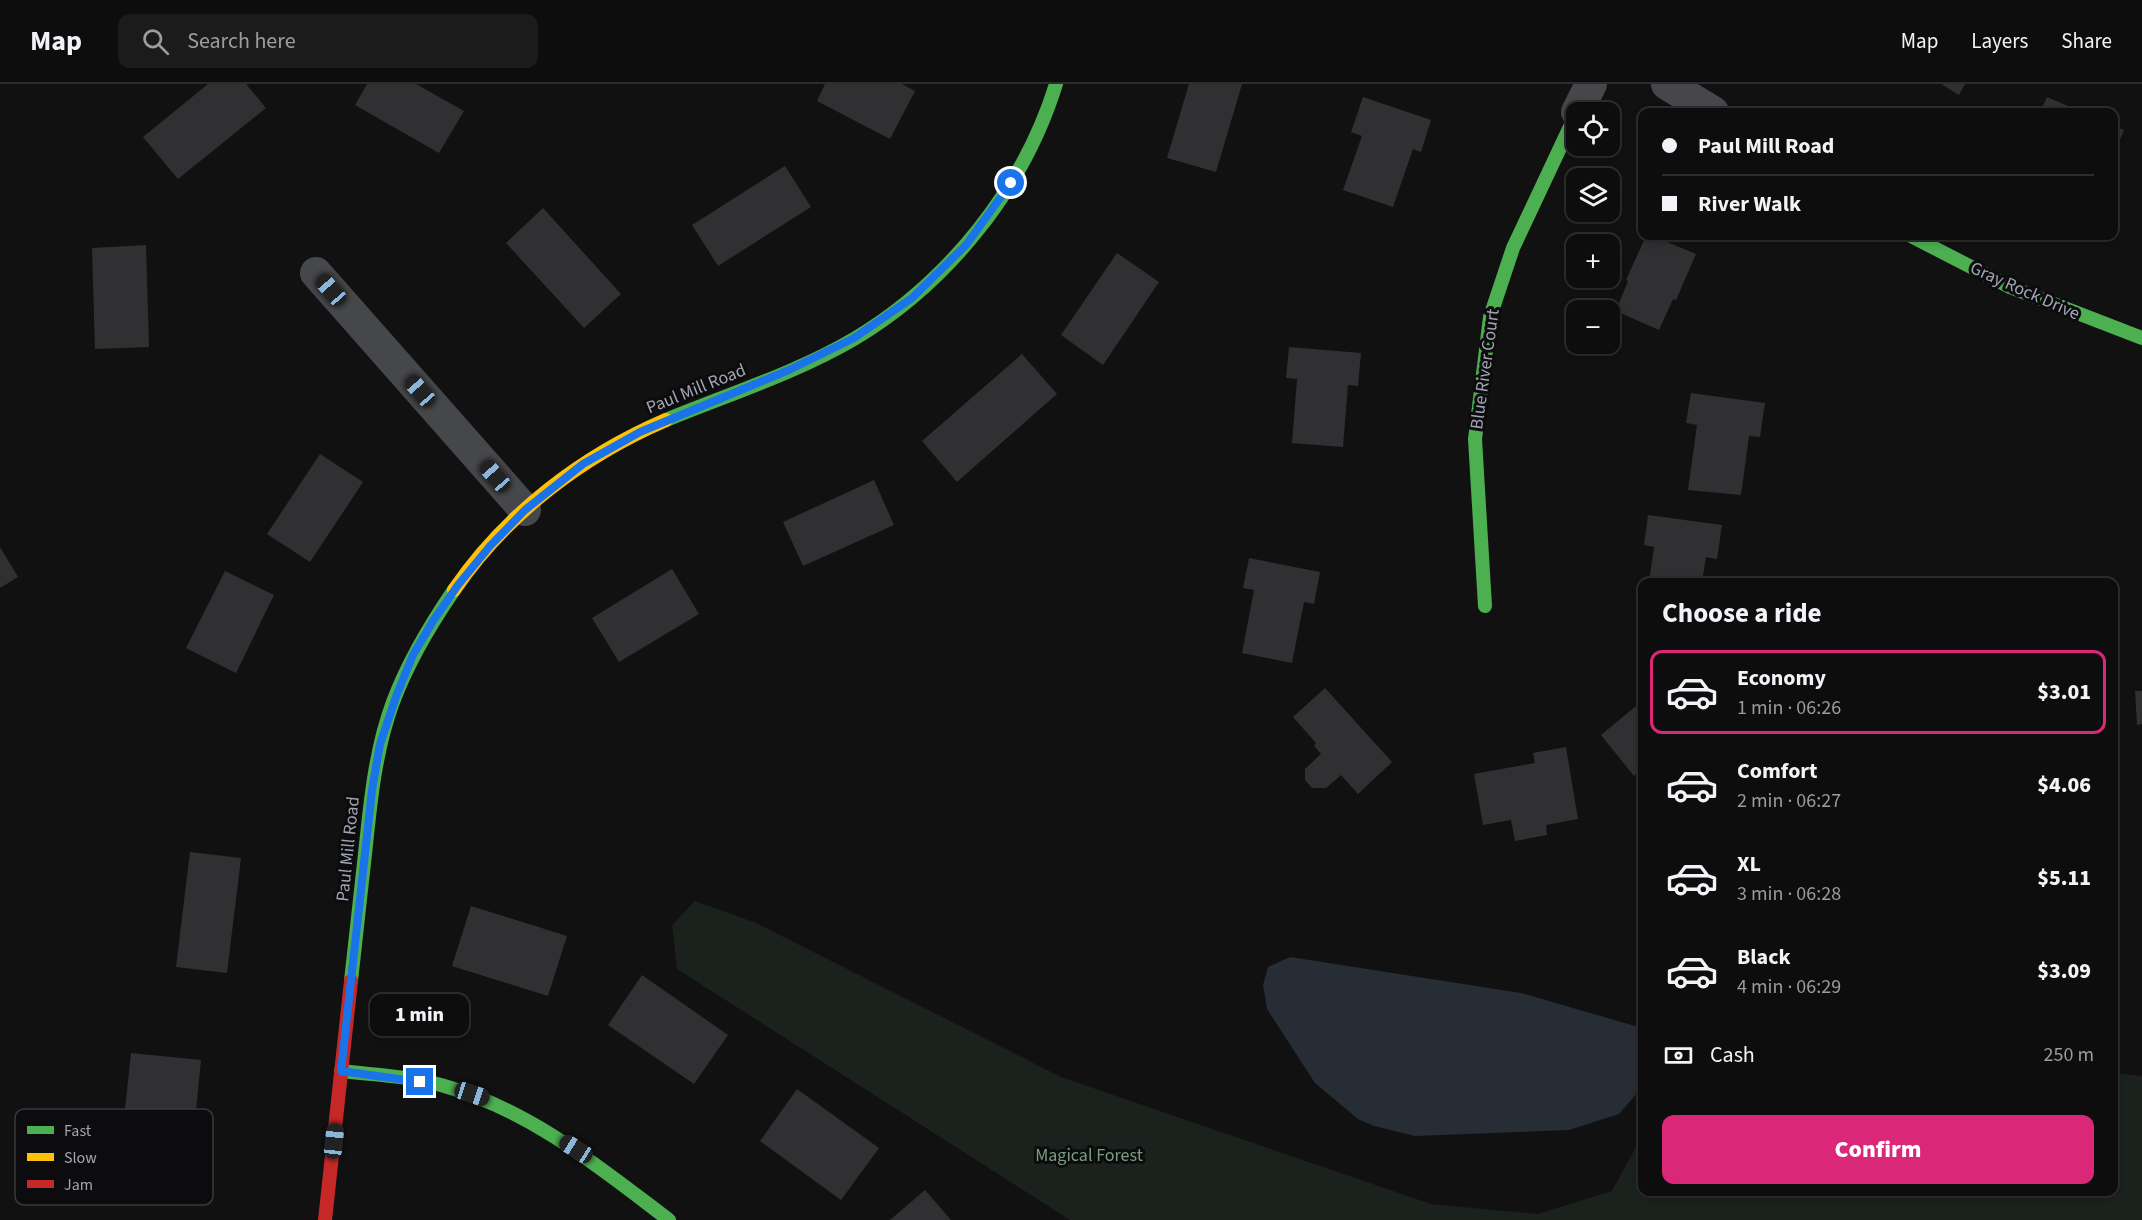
<!DOCTYPE html>
<meta charset="utf-8">
<style>
body{margin:0;font-family:"Source Sans 3",sans-serif;background:#1b1b1b;color:#f1f3f6;height:100vh;display:flex;flex-direction:column;font-size:22px;white-space:nowrap}
*{box-sizing:border-box;margin:0}
p{font-size:20px;color:#9a9c9d}
.icon{flex:none;width:33px;height:33px;fill:none;stroke:currentColor;stroke-width:2;stroke-linecap:round;stroke-linejoin:round}
.map{position:relative;flex:1;overflow:hidden}
.details{position:absolute;left:1638px;top:494px;width:480px;height:618px;display:flex;flex-direction:column;background:#0d0d0d;border-radius:12px;box-shadow:0 3px 9px #0003,0 0 0 2px #2d2d2e}
.details>*{flex:none}
.banner{position:absolute;left:1638px;top:24px;width:480px;height:132px;border-radius:12px;box-shadow:0 3px 9px #0003,0 0 0 2px #2d2d2e;display:grid;align-content:center;height:132px;padding:0 24px;background:#0d0d0d}
.fabs{position:absolute;left:1566px;top:18px;display:grid;gap:12px}
.fabs a{display:grid;place-items:center;width:54px;height:54px;border-radius:12px;background:#0d0d0d;box-shadow:0 3px 9px #0003,0 0 0 2px #2d2d2e;font-size:30px}
.end{position:absolute;width:27px;height:27px;margin:-14px;border:8px solid #1a73e8;background:#fff;box-shadow:0 0 0 3px #fff}
.from{border-radius:50%}
.bubble{position:absolute;height:42px;border-radius:12px;background:#0d0d0d;box-shadow:0 3px 9px #0003,0 0 0 2px #2d2d2e;font-size:20px;font-weight:800;line-height:42px;text-align:center}
.car{position:absolute;width:18px;height:36px;margin:-18px -9px;border-radius:8px;box-shadow:0 0 4px 2px #0007;background:linear-gradient(#222 24%,#8ab4d8 0 40%,#222 0 76%,#8ab4d8 0 86%,#222 0)}
.banner b{display:flex;align-items:center;gap:21px;height:57px;font-size:22px}
.banner b+b{border-top:2px solid #2d2d2e}
.banner i{width:15px;height:15px;background:#f1f3f6}
ul{padding:0;list-style:none}
li{display:flex;align-items:center;gap:18px;height:84px;margin:0 12px 9px;padding:0 12px;border:3px solid transparent;border-radius:12px}
li div{flex:1}
li b{display:block;font-size:22px}
li em{font-style:normal;font-weight:800}
li.active{border-color:#db2777}
li>.icon{width:54px;height:54px;stroke-width:1.5}
h2{padding:0 24px;font-size:27px;line-height:72px}
.pay{display:flex;align-items:center;gap:15px;height:66px;padding:0 24px;font-size:22px}
.pay p{margin-inline-start:auto}
.button{display:flex;gap:12px;margin-top:auto;padding:12px 24px}
.button a{flex:1;height:69px;border-radius:12px;background:#db2777;color:#fff;font-size:24px;font-weight:800;line-height:69px;text-align:center}
header{display:flex;align-items:center;gap:36px;box-sizing:border-box;height:84px;padding:0 30px;background:#0d0d0d;border-bottom:2px solid #2d2d2e}
header strong{font-size:28px}
nav{display:flex;gap:33px;margin-inline-start:auto;font-size:21px}
.search{width:420px;height:54px;background:#1b1b1b;display:flex;align-items:center;gap:15px;box-sizing:border-box;padding:0 21px;border-radius:12px;color:#9a9c9d;font-size:22px}
.map>svg:first-child{display:block}
.green{fill:#1b211c}
.water{fill:#272d34}
.building{fill:#303032}
.lines{fill:none;stroke-linecap:round;stroke-linejoin:round}
.street{stroke:#46474a;stroke-width:32}
.fast{stroke:#4caf50;stroke-width:14}
.slow{stroke:#ffc107;stroke-width:14}
.jam{stroke:#c62828;stroke-width:14}
.route{stroke:#1a73e8;stroke-width:8}
.labels{text-anchor:middle;dominant-baseline:central;stroke-width:6;stroke-linejoin:round;paint-order:stroke}
.street-label{font-size:18px;fill:#a2a6b2;stroke:#0c0b0d}
.park-label{font-size:18px;fill:#799d7e;stroke:#0c0b0d}
.key{fill:#0c0b0d;stroke:#393a3f;stroke-width:1.5}
.key-label{font-size:16px;fill:#a2a6b2}
</style>
<header>
<strong>Map</strong>
<div class="search"><svg class="icon" aria-label="search" viewBox="0 0 24 24"><circle cx="10" cy="10" r="6"/><path d="M15 15l6 6"/></svg>Search here</div>
<nav><a>Map</a><a>Layers</a><a>Share</a></nav>
</header>
<div class="map">
<svg width="2142" height="1136" viewBox="0 0 2142 1136">
<rect width="100%" height="100%" fill="#111"/>
<path class="green" d="M695,817L756,839L1061,993L1431,1120L1538,1130L1612,1107L1642,1052V1107H2114V989L2142,992V1136H1070L677,885L672,841Z"/>
<path class="water" d="M1290,873L1521,909L1642,944V993L1639,1007L1619,1030L1569,1046L1415,1052L1374,1042L1358,1035L1315,999L1267,925L1263,901L1268,883Z"/>
<g class="building">
<path d="M208,0H246L266,24L178,95L143,53Z"/>
<path d="M367,0H416L464,27L439,69L355,21Z"/>
<path d="M825,0H902L915,7L890,55L817,17Z"/>
<path d="M1189,0H1242L1216,88L1167,74Z"/>
<path d="M1941,0H1965L1959,11Z"/>
<path d="M1363,13L1431,36L1421,68L1413,65L1393,123L1343,106L1362,52L1351,48Z"/>
<path d="M2047,13L2082,28H2040Z"/>
<path d="M2114,42L2124,46L2114,70Z"/>
<path d="M785,82L811,123L718,182L692,141Z"/>
<path d="M543,124L621,210L584,244L506,159Z"/>
<path d="M1646,152H1653L1696,170L1676,216L1673,215L1659,246L1616,227L1628,197L1626,196Z"/>
<path d="M146,161L149,263L95,265L92,164Z"/>
<path d="M1117,169L1159,198L1103,281L1061,251Z"/>
<path d="M1289,263L1361,269L1358,302L1348,301L1343,363L1292,359L1297,295L1286,294Z"/>
<path d="M1022,270L1057,310L957,398L922,357Z"/>
<path d="M1691,309L1765,319L1760,353L1749,352L1741,411L1688,406L1697,341L1686,339Z"/>
<path d="M320,370L363,398L310,478L267,450Z"/>
<path d="M874,396L894,441L803,482L783,438Z"/>
<path d="M1648,431L1722,441L1717,475L1706,473L1702,498H1649L1654,463L1644,461Z"/>
<path d="M0,463L18,493L0,504Z"/>
<path d="M1249,474L1320,488L1314,520L1304,518L1292,579L1242,569L1254,506L1243,504Z"/>
<path d="M672,485L699,530L619,578L592,534Z"/>
<path d="M225,487L274,511L236,589L186,564Z"/>
<path d="M1325,604L1392,678L1358,710L1341,691L1326,704H1312L1305,696V685L1321,670L1314,662L1316,659L1293,633Z"/>
<path d="M2135,607H2142V640L2137,641Z"/>
<path d="M1642,617V685L1634,692L1601,651Z"/>
<path d="M1566,663L1578,735L1546,741L1547,751L1515,757L1511,736L1483,741L1474,690L1535,679L1533,669Z"/>
<path d="M190,768L241,774L227,889L176,883Z"/>
<path d="M471,822L567,852L548,912L452,882Z"/>
<path d="M642,891L728,951L694,1000L608,941Z"/>
<path d="M131,969L201,976L196,1026L207,1027L200,1093L146,1088L149,1056L122,1053Z"/>
<path d="M797,1005L879,1064L841,1116L760,1057Z"/>
<path d="M925,1106L951,1136H890Z"/>
</g>
<g class="lines">
<g class="street">
<path d="M1667,0L1713,28"/>
<path d="M1577,28L1591,0"/>
<path d="M316,189L525,426"/>
</g>
<g class="fast">
<path d="M1911,152L2010,203L2142,254"/>
<path d="M666,336C729,310 796,289 854,255C948,199 1024,104 1056,0"/>
<path d="M1485,522L1475,355L1490,233L1513,164L1576,30"/>
<path d="M351,897C356,852 361,806 366,761C371,712 376,664 393,618C408,578 430,541 454,506"/>
<path d="M341,987C374,991 409,992 441,1001C529,1025 598,1082 669,1136"/>
</g>
<path class="slow" d="M454,506C506,430 582,372 666,336"/>
<path class="jam" d="M325,1136L351,897"/>
</g>
<g class="lines">
<path class="route" d="M420,998L341,987L372,706L380,660L397,610L413,571L433,537L458,501L490,462L525,426L583,380L640,348L789,286L854,254L912,214L966,161L1011,99"/>
</g>
<g class="labels">
<g class="street-label">
<text transform="translate(2025 207) rotate(24)">Gray Rock Drive</text>
<text transform="translate(1485 285) rotate(-82)">Blue River Court</text>
<text transform="translate(696 305) rotate(-22)">Paul Mill Road</text>
<text transform="translate(348 765) rotate(-84)">Paul Mill Road</text>
</g>
<g class="park-label">
<text x="1089" y="1071">Magical Forest</text>
</g>
</g>
<rect x="15" y="1025" width="198" height="96" rx="9" class="key"/>
<rect x="27" y="1042" width="27" height="8" fill="#4caf50"/>
<rect x="27" y="1069" width="27" height="8" fill="#ffc107"/>
<rect x="27" y="1096" width="27" height="8" fill="#c62828"/>
<g class="key-label">
<text x="64" y="1052">Fast</text>
<text x="64" y="1079">Slow</text>
<text x="64" y="1106">Jam</text>
</g>
</svg>
<div class="fabs">
<a><svg class="icon" aria-label="locate" viewBox="0 0 24 24"><circle cx="12" cy="12" r="6"/><path d="M12 2v4M12 18v4M2 12h4M18 12h4"/></svg></a>
<a><svg class="icon" aria-label="layers" viewBox="0 0 24 24"><path d="M12 4l9 5-9 5-9-5zM3 14l9 5 9-5"/></svg></a>
<a>+</a>
<a>−</a>
</div>
<i class="end from" style="left:1011px;top:99px"></i>
<i class="end" style="left:420px;top:998px"></i>
<div class="bubble" style="left:370px;top:910px;width:99px">1 min</div>
<i class="car" style="left:331px;top:206px;rotate:319deg"></i>
<i class="car" style="left:420px;top:307px;rotate:319deg"></i>
<i class="car" style="left:495px;top:392px;rotate:319deg"></i>
<i class="car" style="left:472px;top:1010px;rotate:108deg"></i>
<i class="car" style="left:334px;top:1057px;rotate:6deg"></i>
<i class="car" style="left:576px;top:1065px;rotate:302deg"></i>
<div class="banner">
<b><i class="from"></i>Paul Mill Road</b>
<b><i></i>River Walk</b>
</div>
<section class="details">
<h2>Choose a ride</h2>
<ul>
<li class="active"><svg class="icon" aria-label="car" viewBox="0 0 24 24"><path d="M5 17H2v-5l4-1 3-4h7l3 4 3 1v5h-3M9 17h6M6 11h13"/><circle cx="7" cy="17" r="2"/><circle cx="17" cy="17" r="2"/></svg><div><b>Economy</b><p>1 min · 06:26</p></div><em>$3.01</em></li>
<li><svg class="icon" aria-label="car" viewBox="0 0 24 24"><path d="M5 17H2v-5l4-1 3-4h7l3 4 3 1v5h-3M9 17h6M6 11h13"/><circle cx="7" cy="17" r="2"/><circle cx="17" cy="17" r="2"/></svg><div><b>Comfort</b><p>2 min · 06:27</p></div><em>$4.06</em></li>
<li><svg class="icon" aria-label="car" viewBox="0 0 24 24"><path d="M5 17H2v-5l4-1 3-4h7l3 4 3 1v5h-3M9 17h6M6 11h13"/><circle cx="7" cy="17" r="2"/><circle cx="17" cy="17" r="2"/></svg><div><b>XL</b><p>3 min · 06:28</p></div><em>$5.11</em></li>
<li><svg class="icon" aria-label="car" viewBox="0 0 24 24"><path d="M5 17H2v-5l4-1 3-4h7l3 4 3 1v5h-3M9 17h6M6 11h13"/><circle cx="7" cy="17" r="2"/><circle cx="17" cy="17" r="2"/></svg><div><b>Black</b><p>4 min · 06:29</p></div><em>$3.09</em></li>
</ul>
<div class="pay"><svg class="icon" aria-label="cash" viewBox="0 0 24 24"><path d="M3 7h18v10H3z"/><circle cx="12" cy="12" r="2"/></svg>Cash<p>250 m</p></div>
<div class="button"><a>Confirm</a></div>
</section>
</div>
